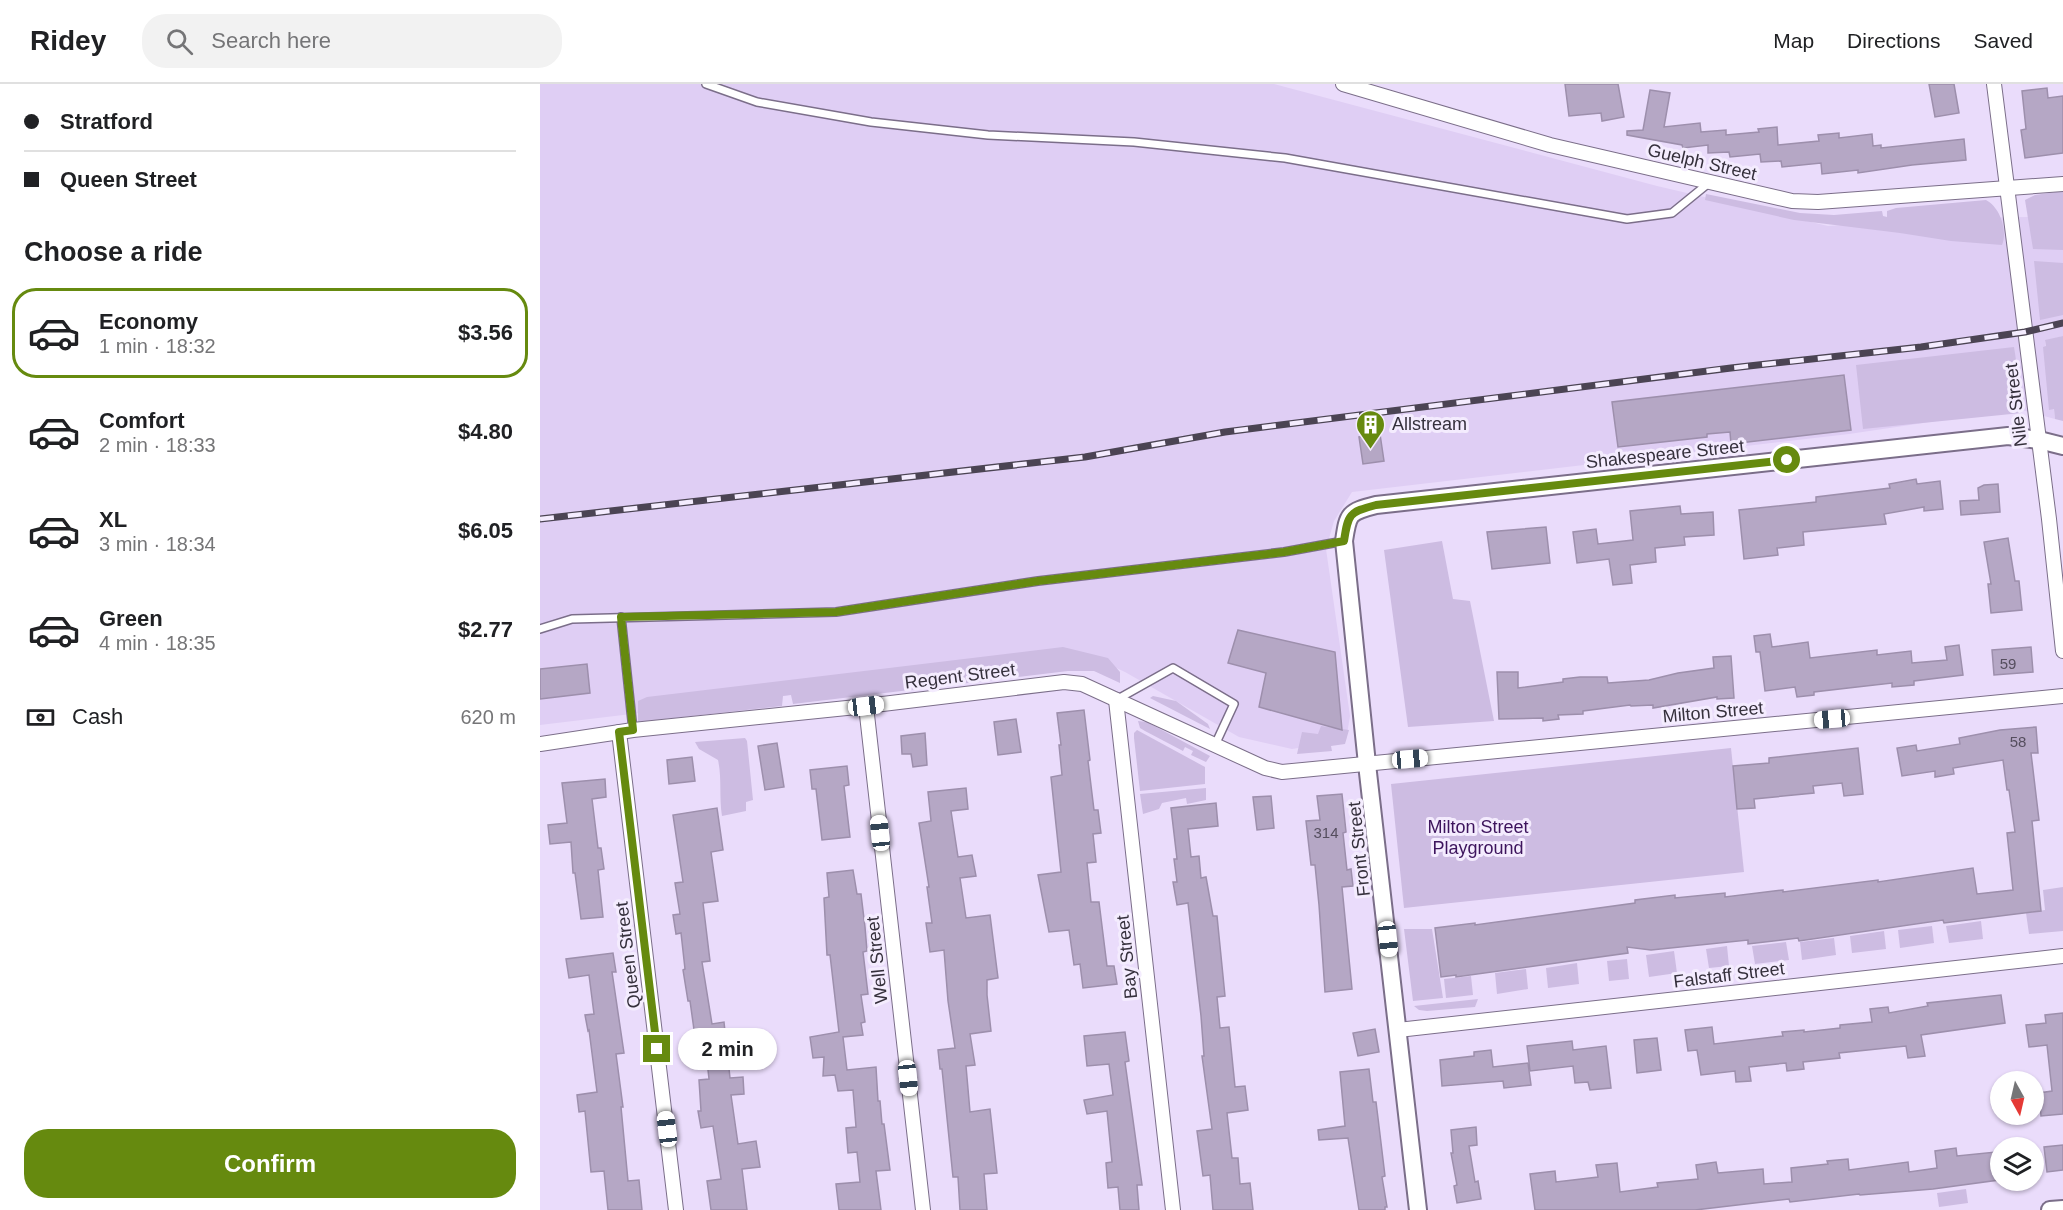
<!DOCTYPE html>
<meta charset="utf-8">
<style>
body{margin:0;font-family:Arial,sans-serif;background:#f2f2f2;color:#202124;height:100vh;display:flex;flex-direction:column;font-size:22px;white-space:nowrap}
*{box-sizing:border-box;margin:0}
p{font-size:20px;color:#757577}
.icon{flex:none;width:33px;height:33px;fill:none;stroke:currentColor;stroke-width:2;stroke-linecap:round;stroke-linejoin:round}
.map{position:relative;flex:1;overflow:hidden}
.panel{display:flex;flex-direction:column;background:#fff;width:540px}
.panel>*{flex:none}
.banner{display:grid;align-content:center;height:132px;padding:0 24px;background:#fff}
.needle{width:39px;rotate:172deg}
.buttons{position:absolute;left:1450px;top:987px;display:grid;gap:12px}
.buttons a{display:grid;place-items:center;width:54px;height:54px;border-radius:50%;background:#fff;box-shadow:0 2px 4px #0004;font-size:30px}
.end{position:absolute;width:27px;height:27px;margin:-14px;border:8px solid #668a0f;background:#fff;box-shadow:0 0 0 3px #fff}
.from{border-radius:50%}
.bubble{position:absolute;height:42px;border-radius:21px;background:#fff;box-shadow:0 2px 4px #0004;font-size:20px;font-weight:600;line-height:42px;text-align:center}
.car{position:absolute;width:18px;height:36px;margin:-18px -9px;border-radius:8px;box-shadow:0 0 4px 2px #0007;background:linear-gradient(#fff 24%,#345 0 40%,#fff 0 76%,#345 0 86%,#fff 0)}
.banner b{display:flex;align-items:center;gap:21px;height:57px;font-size:22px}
.banner b+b{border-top:2px solid #e0e0e0}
.banner i{width:15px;height:15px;background:#202124}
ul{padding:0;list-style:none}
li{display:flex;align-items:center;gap:18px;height:90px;margin:0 12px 9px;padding:0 12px;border:3px solid transparent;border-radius:24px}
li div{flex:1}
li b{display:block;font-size:22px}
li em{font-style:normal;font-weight:600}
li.active{border-color:#668a0f}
li>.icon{width:54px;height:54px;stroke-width:1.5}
h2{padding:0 24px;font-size:27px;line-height:72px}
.pay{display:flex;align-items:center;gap:15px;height:66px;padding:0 24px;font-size:22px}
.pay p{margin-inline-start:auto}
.action{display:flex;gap:12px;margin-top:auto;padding:12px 24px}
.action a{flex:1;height:69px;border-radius:24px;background:#668a0f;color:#fff;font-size:24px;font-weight:600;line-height:69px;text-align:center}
header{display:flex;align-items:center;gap:36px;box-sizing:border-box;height:84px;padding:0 30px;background:#fff;border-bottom:2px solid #e0e0e0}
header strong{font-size:28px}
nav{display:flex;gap:33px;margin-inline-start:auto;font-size:21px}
.search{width:420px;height:54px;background:#f2f2f2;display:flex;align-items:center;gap:15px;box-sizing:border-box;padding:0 21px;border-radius:24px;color:#757577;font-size:22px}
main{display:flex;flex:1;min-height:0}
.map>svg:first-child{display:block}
.built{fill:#dfcef4}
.green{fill:#cdbce2}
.building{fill:#b5a7c5;stroke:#9d8fac;stroke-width:1.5}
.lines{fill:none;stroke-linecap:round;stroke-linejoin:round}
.service-casing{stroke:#7b6e89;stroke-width:10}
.minor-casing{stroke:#7b6e89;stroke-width:16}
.tertiary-casing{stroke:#7b6e89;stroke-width:20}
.service{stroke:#fff;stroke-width:7}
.minor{stroke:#fff;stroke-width:14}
.tertiary{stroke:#fff;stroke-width:16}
.rail-casing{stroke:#4b4453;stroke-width:7}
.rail{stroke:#f4ecfe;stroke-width:4.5;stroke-dasharray:14;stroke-linecap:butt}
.route{stroke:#668a0f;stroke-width:8}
.labels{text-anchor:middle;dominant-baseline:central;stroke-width:6;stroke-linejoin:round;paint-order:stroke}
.number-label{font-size:15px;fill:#554e5e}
.street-label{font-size:18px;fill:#35303c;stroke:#f4ecfe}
.poi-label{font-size:18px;fill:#35303c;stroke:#f4ecfe;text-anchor:start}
.park-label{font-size:18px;fill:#3d145d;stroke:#f4ecfe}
</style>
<header>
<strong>Ridey</strong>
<div class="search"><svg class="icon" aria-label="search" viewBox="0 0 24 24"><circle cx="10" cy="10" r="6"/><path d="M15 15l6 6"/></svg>Search here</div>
<nav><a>Map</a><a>Directions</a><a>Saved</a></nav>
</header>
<main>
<section class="panel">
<div class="banner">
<b><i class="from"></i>Stratford</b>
<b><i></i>Queen Street</b>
</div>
<h2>Choose a ride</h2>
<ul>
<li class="active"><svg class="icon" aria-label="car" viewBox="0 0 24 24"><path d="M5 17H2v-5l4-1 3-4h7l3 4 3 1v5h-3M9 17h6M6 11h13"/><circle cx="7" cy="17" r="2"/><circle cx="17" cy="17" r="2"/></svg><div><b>Economy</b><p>1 min · 18:32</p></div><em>$3.56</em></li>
<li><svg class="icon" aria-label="car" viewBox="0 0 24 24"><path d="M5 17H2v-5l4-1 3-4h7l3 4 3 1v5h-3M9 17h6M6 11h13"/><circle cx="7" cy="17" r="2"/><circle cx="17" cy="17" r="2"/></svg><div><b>Comfort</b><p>2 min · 18:33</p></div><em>$4.80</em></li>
<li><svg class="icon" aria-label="car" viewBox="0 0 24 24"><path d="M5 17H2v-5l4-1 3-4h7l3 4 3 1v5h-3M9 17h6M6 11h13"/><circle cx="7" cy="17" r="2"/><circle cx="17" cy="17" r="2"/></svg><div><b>XL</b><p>3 min · 18:34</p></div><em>$6.05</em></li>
<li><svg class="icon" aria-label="car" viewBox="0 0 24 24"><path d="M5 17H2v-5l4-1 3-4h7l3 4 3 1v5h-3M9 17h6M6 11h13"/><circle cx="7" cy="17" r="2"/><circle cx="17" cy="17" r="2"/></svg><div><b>Green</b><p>4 min · 18:35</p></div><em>$2.77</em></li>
</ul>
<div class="pay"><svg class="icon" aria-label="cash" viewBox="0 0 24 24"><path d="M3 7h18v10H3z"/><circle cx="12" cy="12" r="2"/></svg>Cash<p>620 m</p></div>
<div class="action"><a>Confirm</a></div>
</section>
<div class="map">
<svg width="1523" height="1126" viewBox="0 0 1523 1126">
<rect width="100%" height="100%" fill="#eadcfb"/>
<path class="built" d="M0,0H734L1117,102L1288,142L1416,134L1487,133L1523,129V252L1505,257L1515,335L1478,325L1309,350L812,408L794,437L786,465L810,632L806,656L752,665L699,653L585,588L555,574L0,641Z"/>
<g class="green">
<path d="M1523,107V166L1493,165L1485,116L1495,111Z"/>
<path d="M1166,110L1260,129L1294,131L1342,127L1343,132L1347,133V127L1356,124L1446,116C1460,123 1468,147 1462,161L1411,157L1360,149L1254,136L1165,116Z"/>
<path d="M1494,177L1523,179V231L1500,236Z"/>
<path d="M1523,252V337L1515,335L1514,325L1509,326L1503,263L1506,262L1505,256Z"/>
<path d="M1474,263L1483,322L1481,329L1323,345L1316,281Z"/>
<path d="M902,457L913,515L930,517L954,637L868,643L844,466Z"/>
<path d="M523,563L568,574L580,588V599L554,587H528L253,620L251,611L243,612L242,622L98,638V617L107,613Z"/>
<path d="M613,612L636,617L668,640L670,645L610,614Z"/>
<path d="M598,637L607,638L670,672L666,678L651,671L653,667L645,663L643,667L605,647L600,644Z"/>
<path d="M781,642L809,646L805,660L791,662L792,667L757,670L762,648L778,650Z"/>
<path d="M597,646L665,683V700L600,707L594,654V649Z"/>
<path d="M205,654L207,657L213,716L206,718V727L182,732C179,713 182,694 178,676L159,665L155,658Z"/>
<path d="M1191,664L1204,788L864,824L851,700Z"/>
<path d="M666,704V716L647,720L646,714L622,719L619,725L603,730L600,710Z"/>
<path d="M1523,803V847L1489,850L1486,829L1505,826L1503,806Z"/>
<path d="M1441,837L1443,855L1409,859L1406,842Z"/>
<path d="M1392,842L1394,859L1360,864L1358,846Z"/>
<path d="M864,845H892L903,914L873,917Z"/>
<path d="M1344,847L1346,865L1312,869L1310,852Z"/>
<path d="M1294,854L1296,871L1262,876L1260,858Z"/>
<path d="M1246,858L1249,876L1215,880L1212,862Z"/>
<path d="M1187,862L1189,882L1169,884L1166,865Z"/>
<path d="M1134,867L1137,889L1109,893L1106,871Z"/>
<path d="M1087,875L1089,895L1069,897L1067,877Z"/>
<path d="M1037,879L1039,900L1008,904L1006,884Z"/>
<path d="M986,885L988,905L957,910L955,889Z"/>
<path d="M931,892L933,911L906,914L904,895Z"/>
<path d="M938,915L935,923L887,927L879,926L874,922Z"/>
<path d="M1426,1105L1428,1119L1399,1123L1397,1109Z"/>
</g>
<g class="building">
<path d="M1025,0H1078L1084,33L1062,37L1061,29L1029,32Z"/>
<path d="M1389,0H1414L1419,29L1395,33Z"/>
<path d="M1507,4L1508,14L1523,12V69L1485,74L1481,46L1486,45L1482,7Z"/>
<path d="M1110,6L1130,9L1124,43L1160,39L1161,48L1186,46V51L1219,48L1218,45L1237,43L1238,61L1279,57L1278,51L1299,49V54L1332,50L1333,62L1341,61V64L1424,55L1426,76L1372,81L1318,89V86L1282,90L1281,79L1242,83L1241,77L1221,78L1220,70L1190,73L1189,68L1168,69V61L1143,64L1142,61L1087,51V47L1103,46Z"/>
<path d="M1304,291L1311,346L1191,360L1190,348L1167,350V353L1078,363L1072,318Z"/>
<path d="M840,350L844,377L823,380L819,353Z"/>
<path d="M1376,395L1377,400L1400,397L1403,425L1384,427V423L1344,430L1346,440L1263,448L1264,461L1237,464L1238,471L1204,475L1199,426L1276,418V413L1350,404L1349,400Z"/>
<path d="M1458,400L1460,428L1421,431L1420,417L1439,416L1438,404L1444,401Z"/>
<path d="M1140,422L1141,430L1173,428L1174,451L1144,453L1145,461L1115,464L1116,478L1090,481L1092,499L1073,501L1069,475L1037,479L1033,448L1056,445L1058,460L1093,456L1090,427Z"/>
<path d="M1006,443L1010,479L952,485L947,448Z"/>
<path d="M1468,454L1475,497H1479L1482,526L1451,529L1448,500H1451L1444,458Z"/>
<path d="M698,546L795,568L802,646L719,623L726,589L688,579Z"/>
<path d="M1230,550L1232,563L1268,558L1270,574L1337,566V571L1371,567L1372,579L1407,576L1405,563L1419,561L1423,591L1374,597V601L1352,603V599L1317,603L1274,608V611L1257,613L1255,603L1225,607L1220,568H1216L1214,552Z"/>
<path d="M1491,563L1493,588L1454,591L1452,566Z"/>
<path d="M1191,572L1194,614L1177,615V613L1113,624V621L1091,622L1090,621L1043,627V630L1018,631L1019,635L1003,637V634L959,635L957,588H978V604L1023,598V595L1040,593H1067L1068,599L1109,596L1138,589L1174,584L1173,573Z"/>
<path d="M47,580L50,609L0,615V585Z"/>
<path d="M544,626L550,676L548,677L554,726H558L561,749L553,750L556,778L547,779L551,818H559L567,882H574L577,900L543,904L540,880L534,881L529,846L509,848L498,791L521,788L511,693L522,691L519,661H521L517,629Z"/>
<path d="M476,635L481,668L458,671L454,638Z"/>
<path d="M1496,643L1498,669H1491L1499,736L1492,737L1501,827L1404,839L1403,836L1259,857L1258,854L1208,860V856L1111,866L1087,863L1088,869L916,893V891L901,893L895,844L935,839V841L1095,819V816L1135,811V814L1185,809V813L1243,806V808L1338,796V798L1433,784L1437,810L1473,806L1467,749L1475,748L1469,706H1467L1463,676L1413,684L1414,690L1395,693V687L1362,692L1357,664L1376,661L1377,667L1420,660L1419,654L1460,646Z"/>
<path d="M385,649L387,681L373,683L371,670H362L361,652Z"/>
<path d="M237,659L244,703L225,706L218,662Z"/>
<path d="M1318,664L1323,710L1304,712L1302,699L1273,702L1274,709L1214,715L1215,724L1197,725L1193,682L1229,679V674Z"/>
<path d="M152,673L155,697L129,700L127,676Z"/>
<path d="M307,682L309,701L304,702L310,753L282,756L276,705H272L270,686Z"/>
<path d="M65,695L66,713L52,715L58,764H61L64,785L58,786L63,833L41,835L35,789H33L31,758L10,760L8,741L27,739L22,699Z"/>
<path d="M426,704L428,725L411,727L418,773L432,771L436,792L420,794L426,834L450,831L458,894L447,896V911L451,947L430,950L435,981L426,982L430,1028L450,1025L457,1089L444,1090L447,1126H420L418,1093H413L402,985H400L398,966L415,964L408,917L404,866L390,868L386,839H392L387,803H389L379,739L391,737L388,708Z"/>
<path d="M802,710L806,748L803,749L807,786L811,785L813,802L802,803L812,905L785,908L779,821L775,781H771L766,737L780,736L777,712Z"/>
<path d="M731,712L734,744L717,746L713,713Z"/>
<path d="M676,719L678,742L648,745L651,773L659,772L661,794L666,793L673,832H677L685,912L677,913L680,944L689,943L695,1003L705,1002L708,1026L687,1029L692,1074H698L700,1100L710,1099L713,1126H673L670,1091L663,1092L657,1047L672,1045L662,972H664L661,932L648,819L637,821L633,798H637L634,775H637L631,724Z"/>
<path d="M177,724L183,766L171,768L178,817L163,819L170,877L162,878L172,940L184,938L190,994L203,993L204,1010L191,1011L198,1060L216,1057L220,1083L202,1085L207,1126H171L167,1097L181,1095L173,1042L161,1044L158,1027H161L159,996L169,995L165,959L156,960L150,917H148L143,886L145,885L141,849L136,850L133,831L140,830L135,799L143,798L133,731Z"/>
<path d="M313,786L317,810H321L325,843L327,867L323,868L328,910L321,911L325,938L321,939L323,951L303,953L307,986L336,983L338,1017H340L342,1040H344L350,1086L336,1087L341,1126H299L296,1100L320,1098L317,1068L308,1069L306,1044L316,1043L313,1006L298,1007L295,991L283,992L284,973L273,974L270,953L299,948L290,871H287L284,814L289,813L287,789Z"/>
<path d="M73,869L76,888H72L84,969L76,970L83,1023H81L88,1097L99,1096L102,1126H68L64,1087L51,1088L45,1027L39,1028L37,1011L57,1008L49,946L48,947L45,931L54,930L49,891L29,894L26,875Z"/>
<path d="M1461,911L1465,939L1381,951L1385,972L1368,974L1366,962L1299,969L1300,974L1263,978L1264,985L1247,987L1246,979L1209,983L1211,997L1196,998L1195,987L1161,991L1157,966L1148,967L1145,946L1172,943L1174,960L1243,952L1242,948L1264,946V948L1300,944V941L1332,938L1330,925L1348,923L1349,929L1388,922L1387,919Z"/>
<path d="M1523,929V1030L1501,1032L1499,1009L1512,1007L1507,961L1489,963L1486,941L1506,939L1505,931Z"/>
<path d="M835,945L839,968L818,972L813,949Z"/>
<path d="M585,948L589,977L585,978L602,1101H597L599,1126H580L578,1103L568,1104L566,1079L572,1078L567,1027L547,1030L544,1016L573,1011L569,980L547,982L544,952Z"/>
<path d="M1117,954L1121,986L1097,989L1094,956Z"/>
<path d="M1032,957L1033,966L1066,962L1071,1004L1050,1006L1048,998L1035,999L1033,982L990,987L987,962Z"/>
<path d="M951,966L953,983L988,979L991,1001L964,1004L963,997L902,1002L900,976L934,972V968Z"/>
<path d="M829,985L833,1018H836L838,1034L845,1092L842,1093L847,1123H845V1126H819L808,1054L779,1056L778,1046L805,1042L800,988Z"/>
<path d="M936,1043L937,1061L929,1062L935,1098L938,1097L941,1115L917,1119L914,1102L917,1101L911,1069H913L911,1046Z"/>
<path d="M1523,1061V1086L1507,1088L1504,1063Z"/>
<path d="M1416,1064L1417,1072L1456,1068L1459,1096L1393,1105L1320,1111L1319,1110L1250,1118L1249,1115L1155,1126H995L990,1090L1015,1087L1016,1098L1058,1093L1056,1081L1077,1079L1080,1108L1118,1103L1117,1099L1158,1095L1156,1081L1176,1078L1178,1089L1223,1085L1224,1100L1252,1098L1251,1084L1288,1080L1287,1077L1308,1075L1309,1086L1368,1078L1369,1088L1397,1084L1395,1067Z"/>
</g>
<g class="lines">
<defs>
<g id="service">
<path d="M166,0L217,18L331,38L448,51L594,58L745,74L1087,135L1132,129L1170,98"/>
<path d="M81,533L93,646"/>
<path d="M0,545L32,535L296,528L498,497L744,468L804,457"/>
<path d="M576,616L633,584L694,620L675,661"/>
</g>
<g id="minor">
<path d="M803,0L1010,61L1252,117L1278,118L1523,100"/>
<path d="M1454,0L1509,435L1523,567"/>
<path d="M576,616L633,1126"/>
<path d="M326,622L383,1126"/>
<path d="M79,648L136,1126"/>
<path d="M0,660L93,646L326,622L524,598L542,600L725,684L742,688L1523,612"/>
<path d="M858,946L1523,872"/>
</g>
<g id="tertiary">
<path d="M878,1126L827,680L804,457C808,430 808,428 836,421L1468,352L1499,356L1523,362"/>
<path d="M1510,1126L1523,1125"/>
</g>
</defs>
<use href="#service" class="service-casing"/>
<use href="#minor" class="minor-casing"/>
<use href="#tertiary" class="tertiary-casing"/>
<use href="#service" class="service"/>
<use href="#minor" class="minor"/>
<use href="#tertiary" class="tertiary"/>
<defs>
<path id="rail" d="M0,435L545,373L685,348L1191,284L1381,263L1485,248L1523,239"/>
</defs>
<use href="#rail" class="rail-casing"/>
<use href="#rail" class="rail"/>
</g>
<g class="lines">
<path class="route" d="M117,965L79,648L93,646L81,533L296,528L498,497L744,468L804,457C808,430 809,428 836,421L1247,376"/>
</g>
<defs>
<symbol id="building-pin" viewBox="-11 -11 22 30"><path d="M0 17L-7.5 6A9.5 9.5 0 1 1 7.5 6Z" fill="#668a0f" stroke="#f4ecfe"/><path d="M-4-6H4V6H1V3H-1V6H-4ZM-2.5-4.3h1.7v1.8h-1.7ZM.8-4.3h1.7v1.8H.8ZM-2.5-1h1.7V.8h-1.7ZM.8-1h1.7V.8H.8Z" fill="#fff"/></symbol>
</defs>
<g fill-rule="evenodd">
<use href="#building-pin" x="814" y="324" width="33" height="45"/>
</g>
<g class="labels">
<g class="number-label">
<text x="1468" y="579">59</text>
<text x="1478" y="657">58</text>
<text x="786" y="748">314</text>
</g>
<g class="street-label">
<text transform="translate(1162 78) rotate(13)">Guelph Street</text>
<text transform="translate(1476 321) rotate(-97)">Nile Street</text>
<text transform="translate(1125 370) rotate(-6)">Shakespeare Street</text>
<text transform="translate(420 592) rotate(-7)">Regent Street</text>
<text transform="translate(1173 628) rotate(-5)">Milton Street</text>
<text transform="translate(819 765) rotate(-96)">Front Street</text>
<text transform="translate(88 871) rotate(-97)">Queen Street</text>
<text transform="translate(587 873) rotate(-96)">Bay Street</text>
<text transform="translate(337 876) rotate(-96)">Well Street</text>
<text transform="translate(1189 891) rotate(-7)">Falstaff Street</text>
</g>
<g class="poi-label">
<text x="852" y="340">Allstream</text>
</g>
<g class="park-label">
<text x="938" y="743">Milton Street<tspan x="938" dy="21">Playground</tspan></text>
</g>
</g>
</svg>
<div class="buttons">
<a><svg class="needle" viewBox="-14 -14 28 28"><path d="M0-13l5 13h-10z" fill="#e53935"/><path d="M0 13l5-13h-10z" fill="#757577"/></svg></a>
<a><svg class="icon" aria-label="layers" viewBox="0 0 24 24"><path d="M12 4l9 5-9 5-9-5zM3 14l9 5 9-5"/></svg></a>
</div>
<i class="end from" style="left:1247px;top:376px"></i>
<i class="end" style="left:117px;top:965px"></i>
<div class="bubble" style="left:138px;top:944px;width:99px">2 min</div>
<i class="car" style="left:326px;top:622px;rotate:83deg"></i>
<i class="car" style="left:1292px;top:635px;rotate:265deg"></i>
<i class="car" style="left:870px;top:675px;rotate:85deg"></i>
<i class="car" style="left:340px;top:749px;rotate:354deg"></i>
<i class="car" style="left:848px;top:855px;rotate:174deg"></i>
<i class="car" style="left:368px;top:994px;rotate:174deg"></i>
<i class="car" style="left:127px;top:1045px;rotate:353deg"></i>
</div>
</main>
